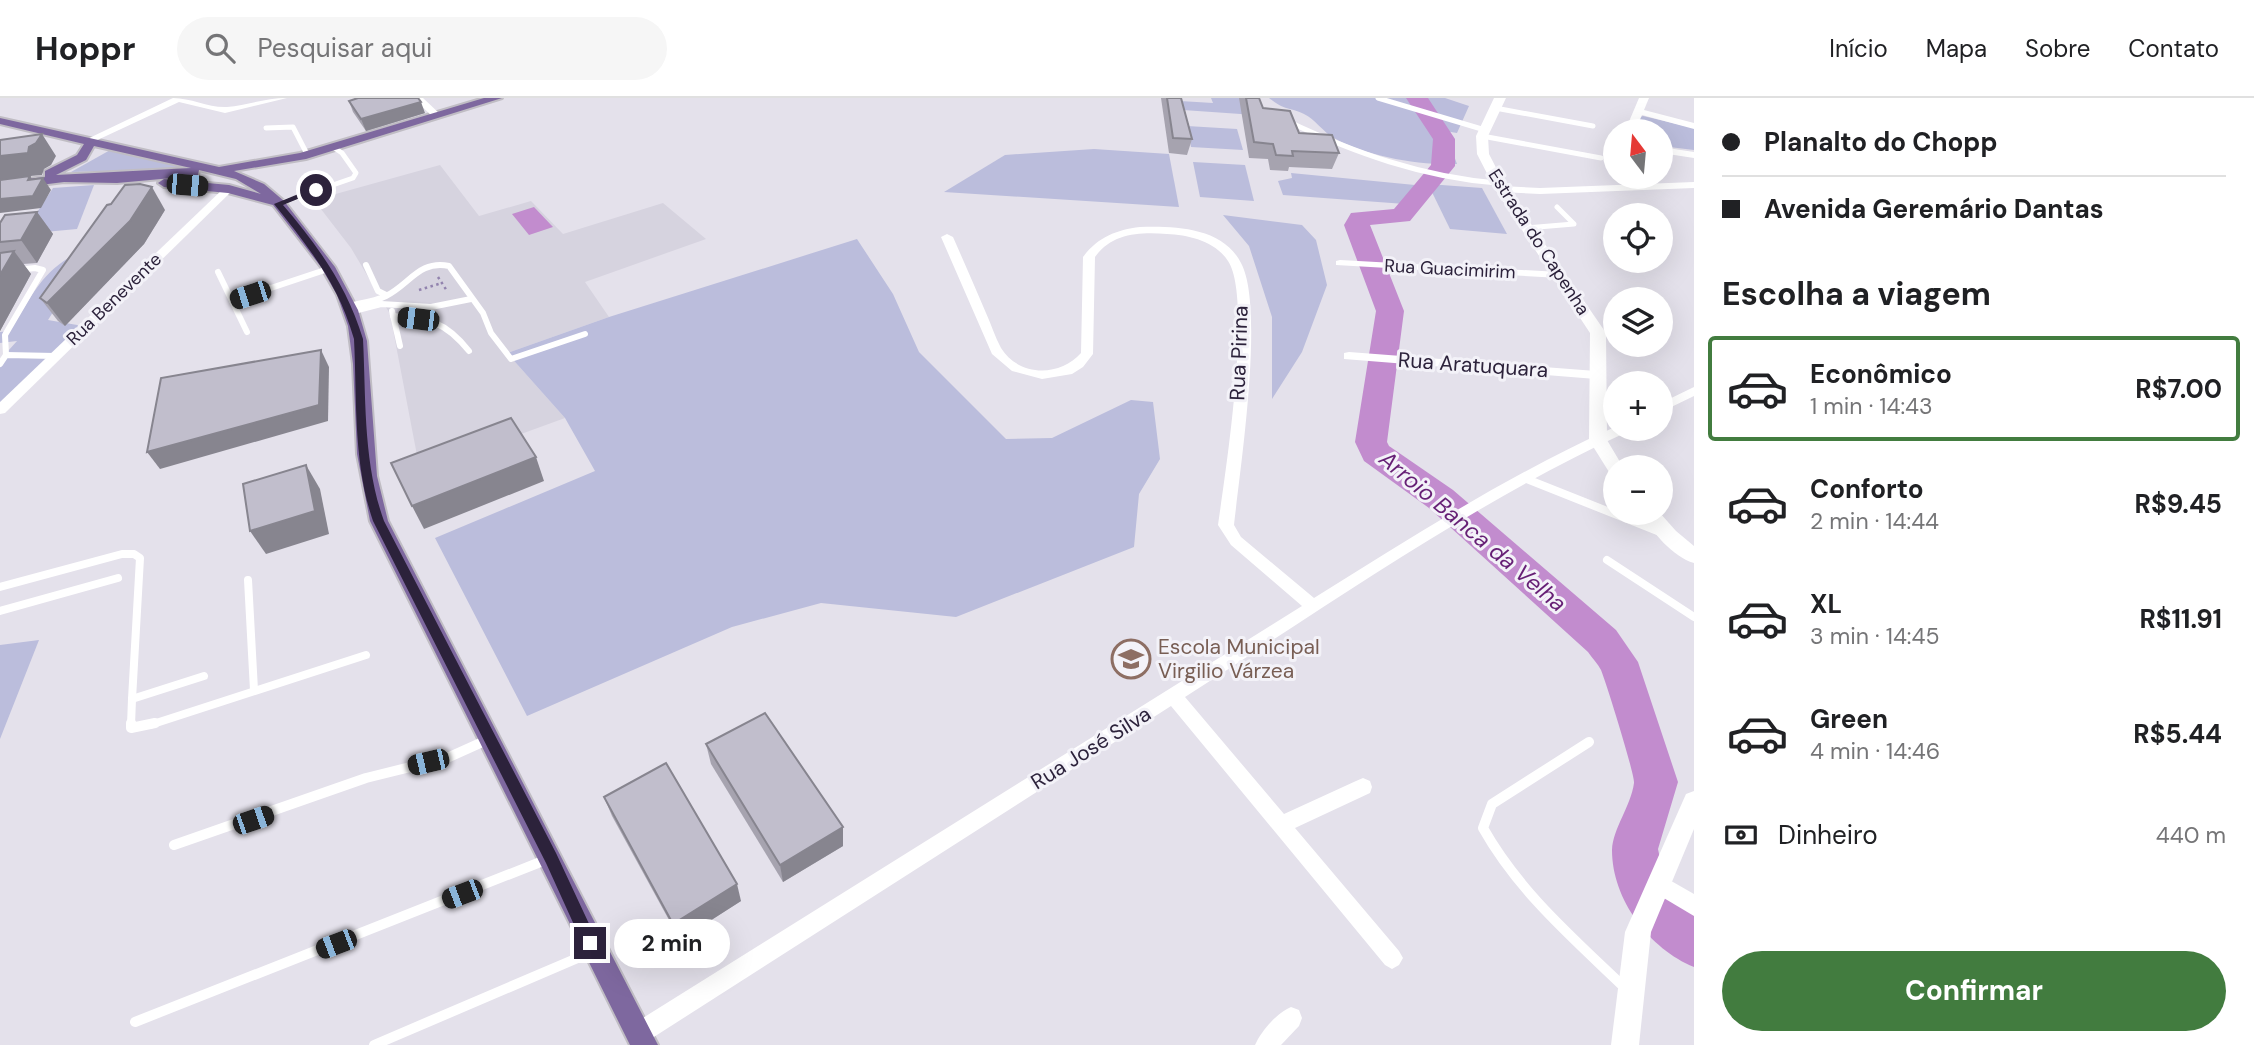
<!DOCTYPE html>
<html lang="pt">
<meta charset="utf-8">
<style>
body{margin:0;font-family:"DM Sans",sans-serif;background:#f6f6f6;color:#202124;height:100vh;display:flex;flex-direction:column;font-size:26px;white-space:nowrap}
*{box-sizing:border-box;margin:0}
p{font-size:23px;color:#757577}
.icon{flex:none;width:38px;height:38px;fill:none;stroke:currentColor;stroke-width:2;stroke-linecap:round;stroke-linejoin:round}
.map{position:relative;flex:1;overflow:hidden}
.details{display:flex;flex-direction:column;background:#fff;width:560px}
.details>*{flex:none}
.hud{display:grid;align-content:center;height:154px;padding:0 28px;background:#fff}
.needle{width:46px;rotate:344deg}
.tools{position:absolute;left:1603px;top:21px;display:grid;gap:14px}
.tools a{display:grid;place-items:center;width:70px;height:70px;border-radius:50%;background:#fff;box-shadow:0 7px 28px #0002;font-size:35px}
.end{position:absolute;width:32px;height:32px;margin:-16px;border:9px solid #2c223b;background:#fff;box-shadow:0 0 0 4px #fff}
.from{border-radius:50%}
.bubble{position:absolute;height:49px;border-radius:24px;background:#fff;box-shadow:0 7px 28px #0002;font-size:23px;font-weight:700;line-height:49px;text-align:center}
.car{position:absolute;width:21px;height:42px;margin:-21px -10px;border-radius:9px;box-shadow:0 0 5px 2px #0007;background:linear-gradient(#222 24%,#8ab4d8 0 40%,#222 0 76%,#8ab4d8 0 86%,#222 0)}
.hud b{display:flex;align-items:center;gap:24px;height:66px;font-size:26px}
.hud b+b{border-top:2px solid #e0e0e0}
.hud i{width:18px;height:18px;background:#202124}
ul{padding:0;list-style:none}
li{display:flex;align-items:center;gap:21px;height:105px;margin:0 14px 10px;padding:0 14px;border:4px solid transparent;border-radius:7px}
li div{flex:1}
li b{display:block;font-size:26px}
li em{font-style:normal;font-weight:700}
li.current{border-color:#427c3f}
li>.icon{width:63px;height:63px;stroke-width:1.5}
h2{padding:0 28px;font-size:32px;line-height:84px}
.pay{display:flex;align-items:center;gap:18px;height:77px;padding:0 28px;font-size:26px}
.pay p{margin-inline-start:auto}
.button{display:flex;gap:14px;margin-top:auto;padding:14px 28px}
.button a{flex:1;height:80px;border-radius:42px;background:#427c3f;color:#fff;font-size:28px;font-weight:700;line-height:80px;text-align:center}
header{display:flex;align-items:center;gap:42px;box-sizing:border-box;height:98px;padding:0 35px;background:#fff;border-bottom:2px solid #e0e0e0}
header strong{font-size:33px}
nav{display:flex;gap:38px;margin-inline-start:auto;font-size:24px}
.search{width:490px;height:63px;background:#f6f6f6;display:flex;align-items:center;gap:18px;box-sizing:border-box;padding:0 24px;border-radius:38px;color:#757577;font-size:26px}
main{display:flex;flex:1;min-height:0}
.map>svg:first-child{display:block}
.built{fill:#d6d3df}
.green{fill:#bbbddc}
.water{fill:#c28cce}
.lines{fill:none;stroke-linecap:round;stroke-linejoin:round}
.river{fill:#c28cce;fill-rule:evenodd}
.primary-casing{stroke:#c0bdc4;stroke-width:4}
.path{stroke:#9283ae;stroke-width:2.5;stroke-dasharray:2.5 3.5;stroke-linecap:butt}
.service-far3{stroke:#fff;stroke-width:5}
.service-far2{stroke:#fff;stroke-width:6}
.service-far1{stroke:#fff;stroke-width:8}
.service{stroke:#fff;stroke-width:10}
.minor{fill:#fff;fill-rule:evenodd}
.tertiary{fill:#fff;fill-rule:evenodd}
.primary{fill:#7e689f;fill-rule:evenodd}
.wall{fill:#a6a3af}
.shaded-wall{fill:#87858f}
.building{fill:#c1becc;stroke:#87858f;stroke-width:2}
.route{fill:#2c223b}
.labels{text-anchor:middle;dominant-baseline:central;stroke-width:6;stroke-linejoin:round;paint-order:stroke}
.far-street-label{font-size:18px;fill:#2c223b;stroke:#f3f2f8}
.street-label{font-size:21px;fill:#2c223b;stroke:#f3f2f8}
.education-label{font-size:21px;fill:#785e54;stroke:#f3f2f8;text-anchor:start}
.water-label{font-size:23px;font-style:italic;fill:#661f75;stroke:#f3f2f8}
</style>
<header>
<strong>Hoppr</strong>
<div class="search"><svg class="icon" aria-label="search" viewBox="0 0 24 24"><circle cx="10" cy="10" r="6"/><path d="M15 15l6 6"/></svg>Pesquisar aqui</div>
<nav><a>Início</a><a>Mapa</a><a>Sobre</a><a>Contato</a></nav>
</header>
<main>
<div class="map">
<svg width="1694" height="947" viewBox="0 0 1694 947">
<rect width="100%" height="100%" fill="#e4e1eb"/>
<path class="built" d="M440,67L479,118L531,103L563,136L663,105L706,141L585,184L609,219L507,255L565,320L420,373L390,216L351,150L314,102Z"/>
<g class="green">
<path d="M1211,0H1250L1255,17L1183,12L1180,3L1213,5Z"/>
<path d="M1269,0H1445L1469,8L1457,35L1445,33L1457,66C1421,68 1365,58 1334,40C1323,34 1315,21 1304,16C1289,9 1285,13 1269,0Z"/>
<path d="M1643,18L1694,30V52L1661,48V33H1634L1640,19Z"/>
<path d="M1187,28L1237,31L1243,52L1191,49Z"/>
<path d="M112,51L186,70L187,71L71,74Z"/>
<path d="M1094,51L1169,56L1179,109L944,94L1005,57Z"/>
<path d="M1193,64L1245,67L1254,103L1200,99Z"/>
<path d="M1291,75L1415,87L1405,106L1283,97L1278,83L1292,80Z"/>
<path d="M1428,86L1482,90L1507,136L1450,131Z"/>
<path d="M94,87L77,131L23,136L53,90Z"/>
<path d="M1223,117L1302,127L1316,142L1327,187L1302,254L1272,301V219L1249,148Z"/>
<path d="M857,141L893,196L919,254L1006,341L1052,340L1131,302L1153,304L1160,361L1139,396L1134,449L956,519L821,505L732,529L527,618L435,440L595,373L565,320L507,255L609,219Z"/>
<path d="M94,148L104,161L65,195L48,222L83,228L0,305V262L17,243L0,245V234L10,233C36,191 45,166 94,148Z"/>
<path d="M39,542L0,641V547Z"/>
</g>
<path class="water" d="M534,109L553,129L529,137L512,116Z"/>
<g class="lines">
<path class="river" d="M1406,0H1428L1455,41V68L1410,123L1370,127L1404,213L1387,344L1389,348L1453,392L1616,532L1638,564L1678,684L1658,751L1664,780L1685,807L1694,814V869C1650,851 1612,802 1612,752C1613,730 1631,708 1634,685C1635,677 1606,584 1601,572C1598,566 1592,560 1588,554L1429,410L1364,363L1355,344L1376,213L1344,127L1351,115L1394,111L1431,67L1433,41Z"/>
<defs>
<path id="primary" d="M484,0H502L306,61L234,73L264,86L284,103L335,169L358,212L367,243L377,378L388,423L658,947H630L370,423L357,356L353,266L348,228L337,197L321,169L273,107L228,95L164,89L158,85L164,81L229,87L261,96L236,81L199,72L198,77L194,78L117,85L64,84L0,92V84L45,79V73L77,57L84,46L0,26V20L219,69L300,55ZM94,48L191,70L56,77L86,62Z"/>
</defs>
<use href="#primary" class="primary-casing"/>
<g class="path">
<path d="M438,179L447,193"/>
<path d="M419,192L442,185"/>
</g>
<g class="service-far3">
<path d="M1378,0L1485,32"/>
<path d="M1495,10L1593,28"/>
<path d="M1287,23C1355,55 1422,79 1497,85"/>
<path d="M266,30L293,29L307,56"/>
<path d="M1482,38L1601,60"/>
<path d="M278,106L353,80L356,75L342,55L333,49"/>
<path d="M1526,130L1574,126L1557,109"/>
</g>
<g class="service-far2">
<path d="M366,167L378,193L386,197"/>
<path d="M0,174L35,170L43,172L5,237L6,257"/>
<path d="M218,174L247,234"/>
<path d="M232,203L328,171"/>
<path d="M348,208C361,205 374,204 386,198C410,186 419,162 449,168L483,215L491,235L511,261L585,236"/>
<path d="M392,213L400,248"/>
<path d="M350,214L381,206L431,209L471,201"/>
<path d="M393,218C430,221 445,223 469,253"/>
<path d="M0,266L6,257L55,258"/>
</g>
<g class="service-far1">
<path d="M1524,380L1660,434"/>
<path d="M1607,462L1694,519"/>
<path d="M248,482L254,592"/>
<path d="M0,489L122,456H134L140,460L132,601L204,578"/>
<path d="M0,513L118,480"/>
<path d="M131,627L132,601"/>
<path d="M150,627L366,557"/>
</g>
<g class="service">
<path d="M131,625V630L155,625"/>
<path d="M1589,644L1492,706L1483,730C1519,794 1573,840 1625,890"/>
<path d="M174,747L366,680L447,660L487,642"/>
<path d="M135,924L548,761"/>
<path d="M374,947L594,853"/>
</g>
<g class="minor">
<path d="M173,0C191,0 209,10 227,9C247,7 266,0 287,0L225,15L179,4L91,45L83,43Z"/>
<path d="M413,0H423L441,17L433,19Z"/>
<path d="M1639,0H1649L1644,12L1694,25V31L1642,17L1635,33H1625Z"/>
<path d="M1661,49L1694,54V60L1661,55Z"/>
<path d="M1694,84V90L1540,96L1501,94L1496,91L1501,88L1540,90Z"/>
<path d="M225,89L234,91L5,315L0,316V304Z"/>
<path d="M1140,129C1174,128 1223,129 1241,165C1265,209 1240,371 1234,427L1241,439L1314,500C1412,439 1510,376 1615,329V331H1629L1627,334C1471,406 1329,507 1185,599L1284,716L1356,683L1363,680L1370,683L1372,689L1370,695L1295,730L1399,853L1403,860L1399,867L1392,871L1385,867L1171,608L646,944L638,947L630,944L627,936L630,928L1302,508L1231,447L1218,427C1225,377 1253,200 1228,163C1215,143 1189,137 1167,136C1140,134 1112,135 1095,159L1093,256L1083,269L1072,276L1042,281L1012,273L992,256L941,139L947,136L953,139C964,164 975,189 986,215C991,226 995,239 1001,250C1019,279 1060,279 1081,255L1083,159C1098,139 1116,132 1140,129Z"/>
<path d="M1340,162L1560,174L1566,177L1560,180L1336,167V163Z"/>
<path d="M1349,254L1596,273L1603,277L1596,281L1344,261V255Z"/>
<path d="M1694,289V298L1661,314V305Z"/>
<path d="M1659,776L1694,796V818L1652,793L1649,786L1652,779Z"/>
<path d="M1291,909L1299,912L1302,920L1299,928L1281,947H1255C1261,933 1277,915 1291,909Z"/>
</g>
<g class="tertiary">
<path d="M1494,0H1506L1488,38L1489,56L1507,91L1606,235L1607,342L1623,369H1615V376L1609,374L1589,342L1590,235L1495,91L1477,56L1476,38Z"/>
<path d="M1641,415H1660L1676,433L1694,448V465C1673,459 1652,434 1641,415Z"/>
<path d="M1694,693V731L1651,834L1639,947H1611L1625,834L1686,696Z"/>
</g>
<use href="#primary" class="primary"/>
</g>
<g class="wall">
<path d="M1161,0H1181L1192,41L1187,57L1169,55Z"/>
<path d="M1239,0H1259L1263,10L1299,35L1339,55L1332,71L1289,69L1288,73L1270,72L1268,61L1249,60Z"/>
<path d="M349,3L425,15L366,33L353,14Z"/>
<path d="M165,112L144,146L65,228L58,223L40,200Z"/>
<path d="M37,114L53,136L37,165L23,166L31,176L0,233V125Z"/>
<path d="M706,646L843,748L783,784L711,666Z"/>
<path d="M604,699L741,803L680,842L612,718Z"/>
</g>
<g class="shaded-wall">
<path d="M421,4L425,15L366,33L361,21Z"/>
<path d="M42,36L56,58L51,67L44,71L42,77L30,78L37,89L43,80L51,92L41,110L0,115V58L29,49Z"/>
<path d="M152,89L165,112L144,146L65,228L47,205Z"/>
<path d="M37,114L53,136L37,165L21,142Z"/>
<path d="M14,153L31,176L0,233V177Z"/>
<path d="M321,252L329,269L328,323L160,371L147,354Z"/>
<path d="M536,359L544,383L424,431L412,408Z"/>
<path d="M306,367L320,391L329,436L266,456L250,433Z"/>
<path d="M843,729V748L783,784L780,767Z"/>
<path d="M737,786L741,803L680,842L673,826Z"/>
</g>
<g class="building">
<path d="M358,0H418L421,4L361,21L349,3Z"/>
<path d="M1167,0H1181L1192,41L1173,40Z"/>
<path d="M1246,0H1259L1263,10L1290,13L1299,35L1332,37L1339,55L1292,53L1293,58L1276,57L1273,46L1254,44Z"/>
<path d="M42,36L36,45L29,49L28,55L0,58V42Z"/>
<path d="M30,78L28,82L43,80L33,98L0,101V82Z"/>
<path d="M140,86L152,89L130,123L47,205L40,200L107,107L111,106L125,87Z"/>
<path d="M37,114L21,142L0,144V125L5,117Z"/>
<path d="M14,153L0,177V155Z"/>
<path d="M321,252L319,307L147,354L161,280Z"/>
<path d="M511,320L536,359L412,408L391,365Z"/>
<path d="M306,367L315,413L250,433L243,386Z"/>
<path d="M765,615L843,729L780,767L706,646Z"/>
<path d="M666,665L737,786L673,826L604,699Z"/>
</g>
<path class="route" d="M313,90L320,92L283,107C318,148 347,188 363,241C366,301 363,365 384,423L556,755L598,845L596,851L590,853L585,851L546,765L373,423C353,365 357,301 354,241C338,185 309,150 274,106Z"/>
<defs>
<symbol id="school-ring" viewBox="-11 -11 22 22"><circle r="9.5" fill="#f3f2f8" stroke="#8d6e63" stroke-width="1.5"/><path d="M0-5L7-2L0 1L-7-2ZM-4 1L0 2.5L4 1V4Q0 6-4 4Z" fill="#8d6e63"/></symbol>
</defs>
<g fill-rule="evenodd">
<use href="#school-ring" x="1109" y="539" width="44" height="44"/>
</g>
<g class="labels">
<g class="far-street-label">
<text transform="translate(1539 144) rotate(57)">Estrada do Capenha</text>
<text transform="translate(1450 171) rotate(3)">Rua Guacimirim</text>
<text transform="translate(114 201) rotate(-44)">Rua Benevente</text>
</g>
<g class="street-label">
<text transform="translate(1239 255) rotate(-88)">Rua Pirina</text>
<text transform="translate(1473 267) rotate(4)">Rua Aratuquara</text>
<text transform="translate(1091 650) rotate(-32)">Rua José Silva</text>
</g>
<g class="education-label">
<text x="1158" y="549">Escola Municipal<tspan x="1158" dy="24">Virgilio Várzea</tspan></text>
</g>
<g class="water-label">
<text transform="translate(1473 433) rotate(40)">Arroio Banca da Velha</text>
</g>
</g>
</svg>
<div class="tools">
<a><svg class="needle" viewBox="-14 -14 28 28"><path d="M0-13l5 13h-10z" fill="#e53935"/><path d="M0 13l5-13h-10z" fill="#757577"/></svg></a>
<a><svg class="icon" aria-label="locate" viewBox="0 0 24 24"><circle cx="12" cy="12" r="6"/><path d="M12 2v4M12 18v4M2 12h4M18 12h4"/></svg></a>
<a><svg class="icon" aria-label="layers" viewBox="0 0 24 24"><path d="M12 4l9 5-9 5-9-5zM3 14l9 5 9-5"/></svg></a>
<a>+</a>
<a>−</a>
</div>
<i class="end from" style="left:316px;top:92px"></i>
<i class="end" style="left:590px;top:845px"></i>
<div class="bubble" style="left:614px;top:821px;width:116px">2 min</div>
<i class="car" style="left:187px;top:87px;rotate:95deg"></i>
<i class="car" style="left:250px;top:197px;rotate:252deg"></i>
<i class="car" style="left:418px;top:221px;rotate:277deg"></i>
<i class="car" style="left:428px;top:664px;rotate:257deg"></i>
<i class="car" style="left:253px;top:722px;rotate:71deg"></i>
<i class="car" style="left:462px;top:796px;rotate:249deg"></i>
<i class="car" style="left:336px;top:846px;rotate:249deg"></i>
</div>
<section class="details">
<div class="hud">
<b><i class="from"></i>Planalto do Chopp</b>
<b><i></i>Avenida Geremário Dantas</b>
</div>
<h2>Escolha a viagem</h2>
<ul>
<li class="current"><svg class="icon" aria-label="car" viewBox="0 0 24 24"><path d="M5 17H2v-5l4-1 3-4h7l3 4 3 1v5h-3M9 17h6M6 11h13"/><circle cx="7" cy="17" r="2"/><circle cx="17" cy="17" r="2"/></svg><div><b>Econômico</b><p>1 min · 14:43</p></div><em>R$7.00</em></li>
<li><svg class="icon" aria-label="car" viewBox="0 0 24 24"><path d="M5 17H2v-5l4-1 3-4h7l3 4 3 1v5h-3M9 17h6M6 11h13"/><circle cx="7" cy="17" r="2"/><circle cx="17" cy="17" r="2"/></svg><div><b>Conforto</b><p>2 min · 14:44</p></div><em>R$9.45</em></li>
<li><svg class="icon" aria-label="car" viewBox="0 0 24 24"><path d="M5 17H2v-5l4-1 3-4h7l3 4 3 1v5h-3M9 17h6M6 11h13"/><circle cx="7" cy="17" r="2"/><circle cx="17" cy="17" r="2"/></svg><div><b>XL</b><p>3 min · 14:45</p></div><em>R$11.91</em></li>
<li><svg class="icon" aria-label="car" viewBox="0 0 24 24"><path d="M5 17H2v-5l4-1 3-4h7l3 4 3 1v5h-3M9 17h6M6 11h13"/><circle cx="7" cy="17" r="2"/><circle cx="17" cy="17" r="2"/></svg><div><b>Green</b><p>4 min · 14:46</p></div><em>R$5.44</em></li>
</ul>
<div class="pay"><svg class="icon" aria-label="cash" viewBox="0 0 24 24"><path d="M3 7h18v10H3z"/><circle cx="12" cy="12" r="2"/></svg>Dinheiro<p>440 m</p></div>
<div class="button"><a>Confirmar</a></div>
</section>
</main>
